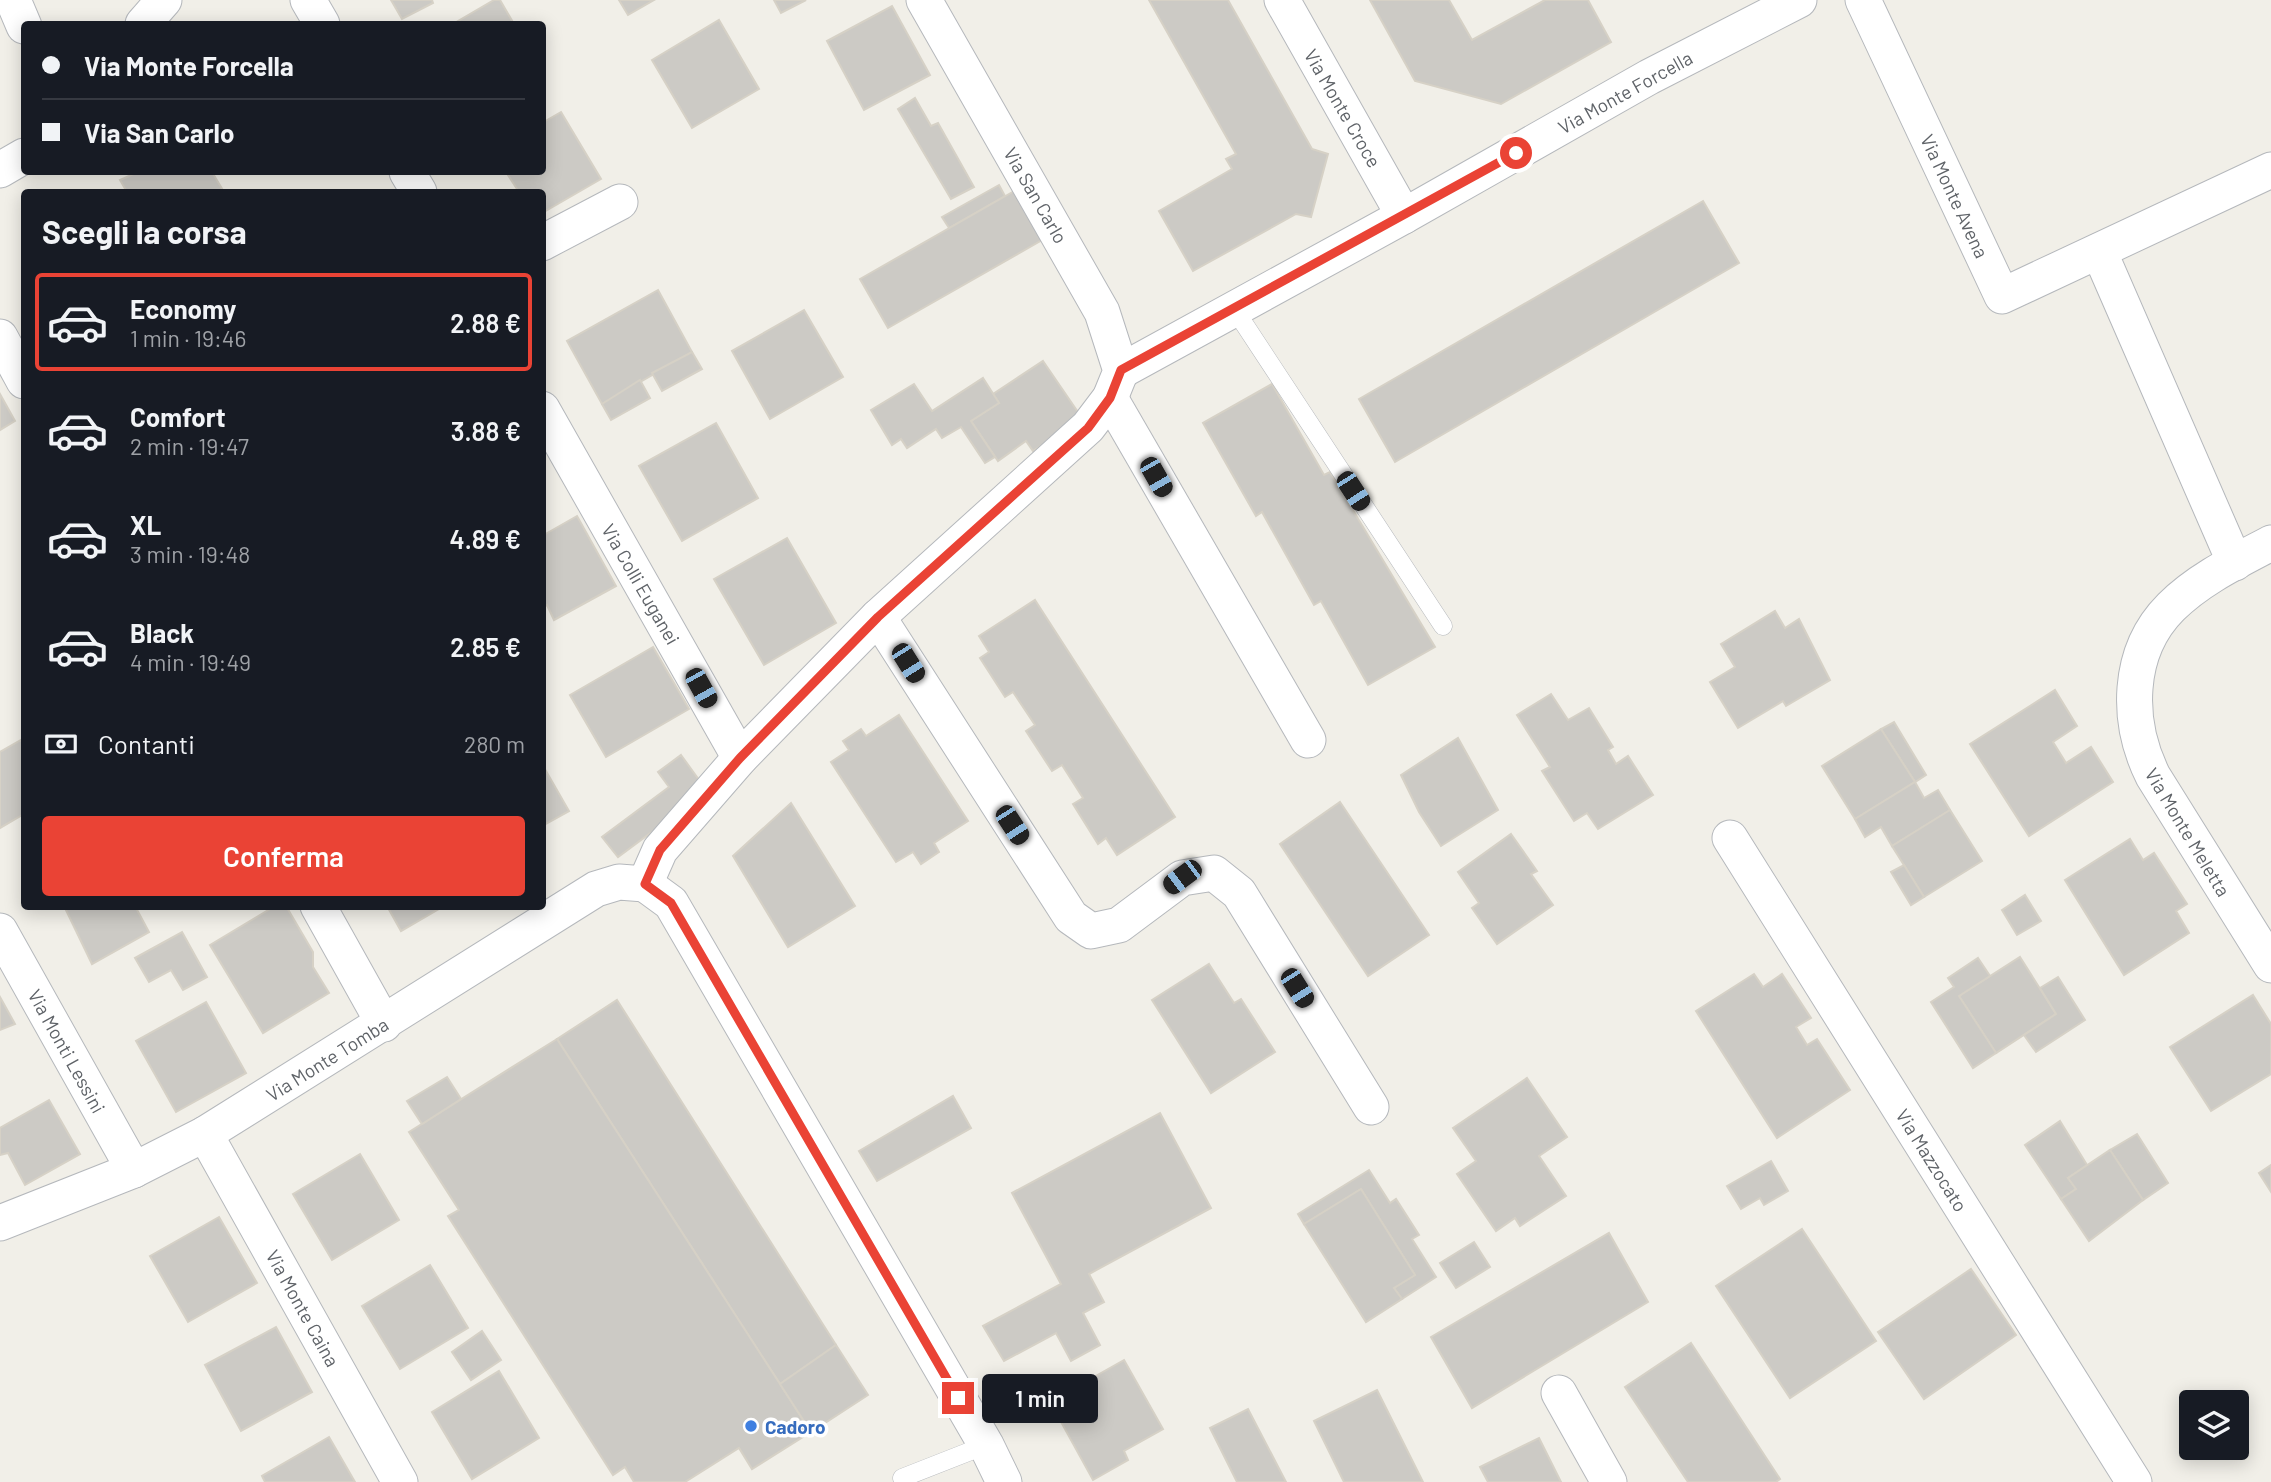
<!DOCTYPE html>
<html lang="it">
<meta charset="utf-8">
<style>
body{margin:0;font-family:Barlow,sans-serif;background:#20242c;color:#f1f3f6;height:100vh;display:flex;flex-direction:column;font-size:26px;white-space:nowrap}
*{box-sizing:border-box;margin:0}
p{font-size:23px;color:#9ea1a6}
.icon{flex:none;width:38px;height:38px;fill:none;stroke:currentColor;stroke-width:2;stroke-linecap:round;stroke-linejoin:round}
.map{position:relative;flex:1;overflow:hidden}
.sheet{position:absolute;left:21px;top:189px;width:525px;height:721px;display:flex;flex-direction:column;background:#171b24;border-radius:7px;box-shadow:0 4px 18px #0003}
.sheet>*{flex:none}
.top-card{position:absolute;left:21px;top:21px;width:525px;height:154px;border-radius:7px;box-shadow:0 4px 18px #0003;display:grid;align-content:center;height:154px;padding:0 21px;background:#171b24}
.fabs{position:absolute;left:2179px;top:1390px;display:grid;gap:14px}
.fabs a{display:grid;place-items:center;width:70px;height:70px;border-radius:7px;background:#171b24;box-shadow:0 4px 18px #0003;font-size:35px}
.end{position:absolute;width:32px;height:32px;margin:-16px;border:9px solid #ea4335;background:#fff;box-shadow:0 0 0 4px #fff}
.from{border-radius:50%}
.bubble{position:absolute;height:49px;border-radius:7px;background:#171b24;box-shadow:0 4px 18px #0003;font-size:23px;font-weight:600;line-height:49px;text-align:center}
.car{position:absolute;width:21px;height:42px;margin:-21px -10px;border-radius:9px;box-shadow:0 0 5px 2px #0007;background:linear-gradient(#222 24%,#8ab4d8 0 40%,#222 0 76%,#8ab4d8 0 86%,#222 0)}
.top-card b{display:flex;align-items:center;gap:24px;height:66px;font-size:26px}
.top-card b+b{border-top:2px solid #363941}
.top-card i{width:18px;height:18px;background:#f1f3f6}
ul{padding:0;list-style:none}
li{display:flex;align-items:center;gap:21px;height:98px;margin:0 14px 10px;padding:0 7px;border:4px solid transparent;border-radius:7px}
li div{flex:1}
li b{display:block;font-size:26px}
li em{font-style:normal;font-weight:600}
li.current{border-color:#ea4335}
li>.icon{width:63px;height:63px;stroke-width:1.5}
h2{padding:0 21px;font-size:32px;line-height:84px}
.pay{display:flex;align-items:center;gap:18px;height:77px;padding:0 21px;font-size:26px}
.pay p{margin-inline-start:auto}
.button{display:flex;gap:14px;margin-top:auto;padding:14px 21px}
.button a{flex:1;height:80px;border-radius:7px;background:#ea4335;color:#fff;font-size:28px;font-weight:600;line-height:80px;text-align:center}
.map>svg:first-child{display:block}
.building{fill:#cccac5;stroke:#d6d1c6;stroke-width:2}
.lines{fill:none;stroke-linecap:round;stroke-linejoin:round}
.service-casing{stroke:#b5b8bc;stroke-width:19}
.minor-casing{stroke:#b5b8bc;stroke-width:37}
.service{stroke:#fff;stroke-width:18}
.minor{stroke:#fff;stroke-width:35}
.route{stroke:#ea4335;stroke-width:9}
.shop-dot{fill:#3f7fe0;stroke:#fff;stroke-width:2.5}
.labels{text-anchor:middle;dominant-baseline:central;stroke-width:7;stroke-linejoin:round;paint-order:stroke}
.street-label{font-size:19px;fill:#5f6368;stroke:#fff}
.shop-label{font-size:19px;font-weight:bold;fill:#366cbe;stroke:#fff;text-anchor:start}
</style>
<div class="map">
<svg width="2271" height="1482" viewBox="0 0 2271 1482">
<rect width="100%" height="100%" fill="#f1efe8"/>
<g class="building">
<path d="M391,0H432L433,3L402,19Z"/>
<path d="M494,0H500L514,24H453Z"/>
<path d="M619,0H654L628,15Z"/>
<path d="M774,0H806L781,13Z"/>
<path d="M1149,0H1228L1312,149L1328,154L1311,217L1296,214L1193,271L1159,211L1232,169L1226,159L1236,154Z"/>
<path d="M1370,0H1449L1472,40L1545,0H1588L1611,42L1501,104L1415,81Z"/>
<path d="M892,6L930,75L864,110L827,41Z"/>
<path d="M719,20L759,89L692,128L652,60Z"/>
<path d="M915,98L931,126L938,123L974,187L951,199L898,109Z"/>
<path d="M561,112L601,179L542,213V192H519L506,172H542V123Z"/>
<path d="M138,172H212L224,192H127L120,180Z"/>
<path d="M999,185L1005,196L949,228L942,217Z"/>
<path d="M1016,190L1044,239L888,328L860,279Z"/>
<path d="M1703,201L1739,263L1395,462L1359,399Z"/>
<path d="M658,290L692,352L602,404L567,341Z"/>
<path d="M804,310L843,377L770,419L732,351Z"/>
<path d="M692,352L702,369L662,391L652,373Z"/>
<path d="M1043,361L1082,418L1033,451L1026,441L998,461L971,421L999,403L993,394Z"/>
<path d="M983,378L999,403L971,421L995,457L985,463L961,427L942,438L936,429L907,448L901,439L892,445L871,410L914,384L932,411Z"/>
<path d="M640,380L650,398L611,420L602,404Z"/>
<path d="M1272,384L1324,475L1330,472L1435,647L1368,685L1321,601L1314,605L1262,512L1256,516L1203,423Z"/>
<path d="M0,394L15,421L0,430Z"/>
<path d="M716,423L758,498L682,541L639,466Z"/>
<path d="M577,516L616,586L554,620L547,605L542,608V536Z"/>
<path d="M787,538L836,623L764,665L714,579Z"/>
<path d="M1035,600L1175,817L1117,855L1106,838L1098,844L1073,804L1083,798L1062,765L1052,771L1026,731L1035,725L1013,692L1005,697L980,658L989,652L979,636Z"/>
<path d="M1775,611L1785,628L1799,619L1830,680L1786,706L1783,701L1738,728L1710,682L1735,667L1721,644Z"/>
<path d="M653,647L689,709L606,757L570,695Z"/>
<path d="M2055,690L2077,726L2053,742L2066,763L2091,747L2113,782L2029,836L1970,744Z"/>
<path d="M1551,694L1568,720L1589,708L1613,747L1608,750L1616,764L1628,756L1653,795L1598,829L1587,813L1574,821L1542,771L1550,767L1517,715Z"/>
<path d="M899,715L968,821L934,843L939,852L921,864L913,852L896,862L831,762L849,750L843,741L861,729L866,736Z"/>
<path d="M1894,722L1926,775L1915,782L1881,729Z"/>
<path d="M1881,729L1915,782L1855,819L1822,766Z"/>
<path d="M1458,738L1498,810L1441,846L1419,812L1401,775Z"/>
<path d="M21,740L24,747V814L0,828V752Z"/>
<path d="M681,755L707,791L618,857L602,837L669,787L658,772Z"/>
<path d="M542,764L569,811L542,826Z"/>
<path d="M1915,782L1924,798L1938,790L1950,810L1892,846L1881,827L1865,837L1855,819Z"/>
<path d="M1340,802L1429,935L1368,976L1280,844Z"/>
<path d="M791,803L855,906L788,947L733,856Z"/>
<path d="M1950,810L1982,861L1924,897L1892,846Z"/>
<path d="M1511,834L1537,871L1531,874L1553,905L1497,944L1472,908L1479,903L1458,872Z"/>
<path d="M2130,839L2143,860L2154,853L2187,904L2176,911L2189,933L2124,975L2065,880Z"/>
<path d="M1904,865L1924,897L1911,905L1891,872Z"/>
<path d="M2025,895L2041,921L2017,935L2002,910Z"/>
<path d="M64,906H135L149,932L92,964Z"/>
<path d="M275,906H286L313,952V967L329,993L263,1033L210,945Z"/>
<path d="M387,906H444L401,931Z"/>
<path d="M182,932L207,977L183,990L171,970L149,982L135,958Z"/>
<path d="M2020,957L2056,1014L1996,1053L1959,996Z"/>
<path d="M1978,958L1990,976L1959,996L1996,1053L1973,1068L1931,1002L1954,987L1948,978Z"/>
<path d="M1209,964L1234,1003L1241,999L1275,1052L1211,1093L1152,1000Z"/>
<path d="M1754,974L1763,987L1782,974L1811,1018L1796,1027L1807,1045L1817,1039L1850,1090L1777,1138L1696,1011Z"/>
<path d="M2058,977L2085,1020L2036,1052L2024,1035L2056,1014L2040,988Z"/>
<path d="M2253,995L2271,1024V1074L2211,1111L2170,1047Z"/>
<path d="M0,997L15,1024L0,1030Z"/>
<path d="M617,1000L836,1345L780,1384L557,1039Z"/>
<path d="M206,1002L246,1073L176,1112L136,1041Z"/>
<path d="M557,1039L811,1432L752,1469L739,1448L685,1482H634L625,1467L613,1475L448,1216L459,1210L409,1132Z"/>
<path d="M447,1077L461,1099L422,1124L407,1101Z"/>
<path d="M1527,1078L1567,1137L1539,1156L1566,1196L1520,1226L1515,1218L1496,1231L1457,1174L1476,1161L1453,1128Z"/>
<path d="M953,1096L971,1128L877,1181L859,1151Z"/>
<path d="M49,1100L80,1154L25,1185L8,1153L0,1155V1128Z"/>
<path d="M1160,1113L1211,1208L1089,1274L1104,1302L1083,1313L1100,1345L1071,1361L1056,1333L1004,1361L983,1326L1061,1284L1012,1193Z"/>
<path d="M2060,1121L2087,1165L2068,1178L2076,1189L2061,1199L2025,1145Z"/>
<path d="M2137,1134L2168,1183L2143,1200L2110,1150Z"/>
<path d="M2110,1150L2143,1200L2089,1241L2061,1199L2076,1189L2068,1178Z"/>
<path d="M360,1154L399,1220L332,1260L293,1194Z"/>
<path d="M1771,1161L1788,1191L1764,1205L1760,1198L1741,1209L1727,1186Z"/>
<path d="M2271,1165V1192L2259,1173Z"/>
<path d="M1369,1170L1390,1203L1396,1199L1419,1235L1412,1239L1436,1277L1402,1299L1394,1288L1415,1275L1361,1189L1304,1224L1298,1214Z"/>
<path d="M1361,1189L1415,1275L1394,1288L1402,1299L1366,1322L1304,1224Z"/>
<path d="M219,1217L257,1283L188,1322L150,1256Z"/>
<path d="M1802,1229L1876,1341L1790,1398L1716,1286Z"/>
<path d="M1609,1233L1648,1302L1472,1408L1431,1337Z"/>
<path d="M1474,1242L1490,1267L1456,1288L1440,1263Z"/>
<path d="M430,1265L468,1328L400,1369L362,1306Z"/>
<path d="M1971,1269L2016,1335L1924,1399L1878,1332Z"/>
<path d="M276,1327L312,1392L241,1431L205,1365Z"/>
<path d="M482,1331L501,1360L471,1380L452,1352Z"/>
<path d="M1691,1343L1780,1479L1776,1482H1688L1625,1387Z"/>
<path d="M836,1345L868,1395L811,1432L780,1384Z"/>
<path d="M1124,1360L1163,1429L1124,1451L1128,1460L1093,1480L1050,1402Z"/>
<path d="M499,1371L539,1438L472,1479L432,1412Z"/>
<path d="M1377,1390L1423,1482H1344L1314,1421Z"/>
<path d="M1248,1409L1286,1482H1237L1210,1428Z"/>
<path d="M329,1437L355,1482H265L262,1476Z"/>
<path d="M1539,1438L1561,1482H1488L1480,1467Z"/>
</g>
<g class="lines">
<defs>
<g id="service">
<path d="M1235,310L1443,626"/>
<path d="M902,1478L986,1445"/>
</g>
<g id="minor">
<path d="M13,0L24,26"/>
<path d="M308,0L322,24"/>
<path d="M1282,0L1404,216"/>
<path d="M1863,0L2002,296L2271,170"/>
<path d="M143,24L164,0"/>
<path d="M0,170L24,156"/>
<path d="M407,172L419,192"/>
<path d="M542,243L620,202"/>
<path d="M2099,251L2235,563"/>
<path d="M0,337L24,381"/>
<path d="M1121,371L1404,216L1649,77L1799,0"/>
<path d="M1110,398L1308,740"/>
<path d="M542,409L740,758"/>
<path d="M2271,543C2237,561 2199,579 2171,607C2126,652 2126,722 2153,776L2271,965"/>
<path d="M878,617L1071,917L1091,931L1119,925L1182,878L1214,873L1239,893L1371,1107"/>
<path d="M1730,838L2134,1482"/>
<path d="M645,884L660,850L740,758L878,617L1088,427L1110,398L1121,371L1102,312L924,0"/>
<path d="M645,884L671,903L986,1445L1004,1482"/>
<path d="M318,906L384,1024"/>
<path d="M0,931L134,1170"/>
<path d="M205,1134L400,1482"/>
<path d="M0,1223L134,1170L205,1134L596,889L619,882L645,884"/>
<path d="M1559,1393L1609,1482"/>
</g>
</defs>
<use href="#service" class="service-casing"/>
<use href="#minor" class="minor-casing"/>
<use href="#service" class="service"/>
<use href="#minor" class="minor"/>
</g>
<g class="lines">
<path class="route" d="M958,1398L671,903L645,884L660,850L740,758L878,617L1088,428L1110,398L1121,370L1516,153"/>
</g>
<circle class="shop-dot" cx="751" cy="1426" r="7"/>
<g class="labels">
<g class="street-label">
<text transform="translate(1625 92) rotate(-29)">Via Monte Forcella</text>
<text transform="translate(1343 108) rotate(60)">Via Monte Croce</text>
<text transform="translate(1036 195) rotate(60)">Via San Carlo</text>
<text transform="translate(1955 196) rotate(65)">Via Monte Avena</text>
<text transform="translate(641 584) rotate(60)">Via Colli Euganei</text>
<text transform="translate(2188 832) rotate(59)">Via Monte Meletta</text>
<text transform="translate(67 1051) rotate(61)">Via Monti Lessini</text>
<text transform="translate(327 1059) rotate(-32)">Via Monte Tomba</text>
<text transform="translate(1932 1160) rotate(58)">Via Mazzocato</text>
<text transform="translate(303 1308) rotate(61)">Via Monte Caina</text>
</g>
<g class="shop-label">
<text x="765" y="1426">Cadoro</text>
</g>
</g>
</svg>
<div class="fabs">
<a><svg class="icon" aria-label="layers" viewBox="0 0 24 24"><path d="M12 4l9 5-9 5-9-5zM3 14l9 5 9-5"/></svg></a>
</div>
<i class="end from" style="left:1516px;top:153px"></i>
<i class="end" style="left:958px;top:1398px"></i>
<div class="bubble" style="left:982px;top:1374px;width:116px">1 min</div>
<i class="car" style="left:1156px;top:477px;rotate:150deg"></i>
<i class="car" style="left:1353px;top:491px;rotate:147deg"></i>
<i class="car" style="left:908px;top:663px;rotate:148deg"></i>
<i class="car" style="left:701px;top:688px;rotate:151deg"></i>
<i class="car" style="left:1012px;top:825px;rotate:147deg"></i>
<i class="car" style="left:1182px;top:877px;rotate:233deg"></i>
<i class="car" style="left:1297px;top:988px;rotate:148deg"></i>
<div class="top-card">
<b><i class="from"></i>Via Monte Forcella</b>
<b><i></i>Via San Carlo</b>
</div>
<section class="sheet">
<h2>Scegli la corsa</h2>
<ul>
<li class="current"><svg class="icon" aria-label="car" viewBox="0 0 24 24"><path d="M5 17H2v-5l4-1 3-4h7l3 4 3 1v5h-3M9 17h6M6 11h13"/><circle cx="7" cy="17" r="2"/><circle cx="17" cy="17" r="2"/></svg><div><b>Economy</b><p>1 min · 19:46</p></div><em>2.88 €</em></li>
<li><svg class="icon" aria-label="car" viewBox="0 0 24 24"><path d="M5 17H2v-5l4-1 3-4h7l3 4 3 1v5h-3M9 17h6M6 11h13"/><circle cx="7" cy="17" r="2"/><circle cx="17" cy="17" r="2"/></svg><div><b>Comfort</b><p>2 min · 19:47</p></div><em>3.88 €</em></li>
<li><svg class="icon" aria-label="car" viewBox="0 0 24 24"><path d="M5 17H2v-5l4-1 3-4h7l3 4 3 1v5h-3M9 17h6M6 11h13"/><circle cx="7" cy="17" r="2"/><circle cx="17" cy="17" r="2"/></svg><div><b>XL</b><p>3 min · 19:48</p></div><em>4.89 €</em></li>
<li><svg class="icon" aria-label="car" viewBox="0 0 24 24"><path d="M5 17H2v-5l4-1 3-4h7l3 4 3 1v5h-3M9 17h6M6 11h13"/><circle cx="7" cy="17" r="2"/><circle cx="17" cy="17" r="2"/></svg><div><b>Black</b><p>4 min · 19:49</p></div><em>2.85 €</em></li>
</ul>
<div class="pay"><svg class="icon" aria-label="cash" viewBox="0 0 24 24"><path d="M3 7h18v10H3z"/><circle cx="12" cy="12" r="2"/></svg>Contanti<p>280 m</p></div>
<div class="button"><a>Conferma</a></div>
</section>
</div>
